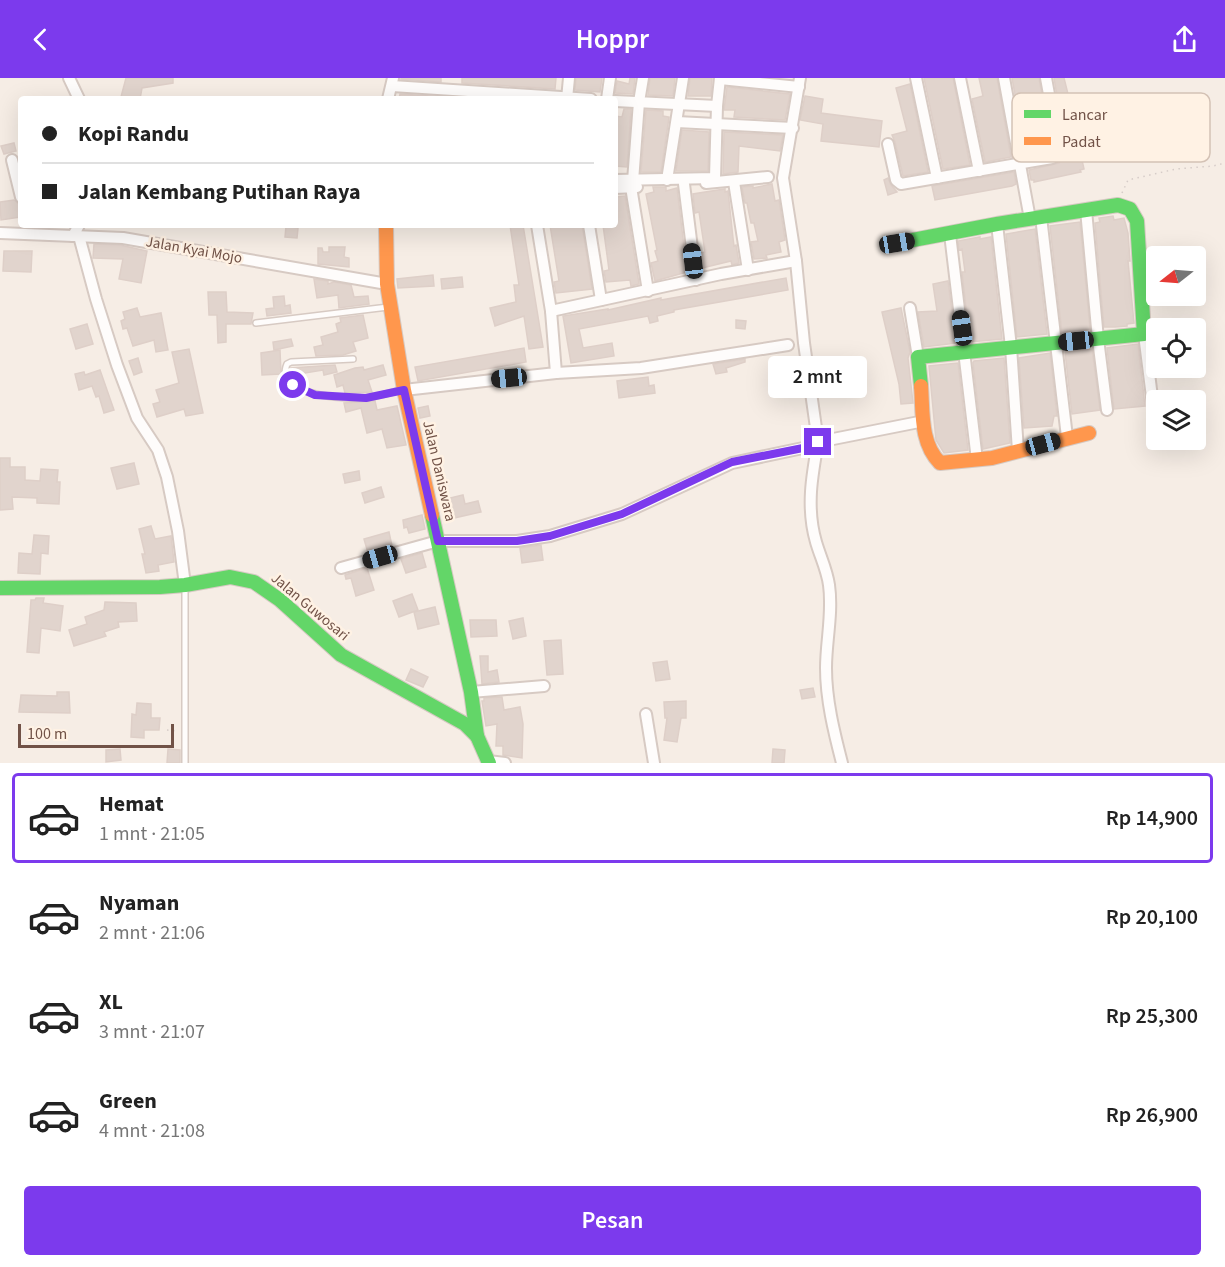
<!DOCTYPE html>
<html lang="id">
<meta charset="utf-8">
<style>
body{margin:0;font-family:"Source Sans 3",sans-serif;background:#f2f2f2;color:#222;height:100vh;display:flex;flex-direction:column;font-size:22px;white-space:nowrap}
*{box-sizing:border-box;margin:0}
p{font-size:20px;color:#767676}
.icon{flex:none;width:33px;height:33px;fill:none;stroke:currentColor;stroke-width:2;stroke-linecap:round;stroke-linejoin:round}
.map{position:relative;height:685px;overflow:hidden}
.side{display:flex;flex-direction:column;background:#fff;flex:1}
.side>*{flex:none}
.hud{position:absolute;left:18px;top:18px;width:600px;height:132px;border-radius:6px;box-shadow:0 6px 24px #0002;display:grid;align-content:center;height:132px;padding:0 24px;background:#fff}
.needle{width:39px;rotate:253deg}
.controls{position:absolute;left:1146px;top:168px;display:grid;gap:12px}
.controls a{display:grid;place-items:center;width:60px;height:60px;border-radius:6px;background:#fff;box-shadow:0 6px 24px #0002;font-size:30px}
.scale{position:absolute;left:18px;bottom:15px;width:156px;box-sizing:border-box;padding-left:6px;border:3px solid #715247;border-top:0;font-size:16px;line-height:21px;white-space:nowrap;color:#715247;-webkit-text-stroke:4px #fff2e4;paint-order:stroke}
.end{position:absolute;width:27px;height:27px;margin:-14px;border:8px solid #7c3aed;background:#fff;box-shadow:0 0 0 3px #fff}
.from{border-radius:50%}
.bubble{position:absolute;height:42px;border-radius:6px;background:#fff;box-shadow:0 6px 24px #0002;font-size:20px;font-weight:600;line-height:42px;text-align:center}
.car{position:absolute;width:18px;height:36px;margin:-18px -9px;border-radius:8px;box-shadow:0 0 4px 2px #0007;background:linear-gradient(#222 24%,#8ab4d8 0 40%,#222 0 76%,#8ab4d8 0 86%,#222 0)}
.hud b{display:flex;align-items:center;gap:21px;height:57px;font-size:22px}
.hud b+b{border-top:2px solid #e0e0e0}
.hud i{width:15px;height:15px;background:#222}
ul{padding:10px 0 0;list-style:none}
li{display:flex;align-items:center;gap:18px;height:90px;margin:0 12px 9px;padding:0 12px;border:3px solid transparent;border-radius:6px}
li div{flex:1}
li b{display:block;font-size:22px}
li em{font-style:normal;font-weight:600}
li.selected{border-color:#7c3aed}
li>.icon{width:54px;height:54px;stroke-width:1.5}
.cta{display:flex;gap:12px;margin-top:auto;padding:12px 24px}
.cta a{flex:1;height:69px;border-radius:6px;background:#7c3aed;color:#fff;font-size:24px;font-weight:600;line-height:69px;text-align:center}
header{display:flex;justify-content:space-between;align-items:center;height:78px;padding:0 24px;background:#7c3aed;color:#fff;font-size:27px;font-weight:600}
.map>svg:first-child{display:block}
.building{fill:#e1d4cd;stroke:#decfc8;stroke-width:1.5}
.lines{fill:none;stroke-linecap:round;stroke-linejoin:round}
.lane-casing{stroke:#d7cac3;stroke-width:8}
.street-casing{stroke:#d7cac3;stroke-width:14}
.fast-casing{stroke:#d6c9c2;stroke-width:16}
.slow-casing{stroke:#d6c9c2;stroke-width:16}
.path{stroke:#d6ccc8;stroke-width:1.5;stroke-dasharray:1.5 4.5;stroke-linecap:butt}
.lane{stroke:#fefcfb;stroke-width:5}
.street{stroke:#fefcfb;stroke-width:10}
.fast{stroke:#63d668;stroke-width:14}
.slow{stroke:#ff974d;stroke-width:14}
.route{stroke:#7c3aed;stroke-width:8}
.labels{text-anchor:middle;dominant-baseline:central;stroke-width:5;stroke-linejoin:round;paint-order:stroke}
.street-label{font-size:15px;fill:#715247;stroke:#fff2e4}
.key{fill:#fff2e4;stroke:#d4c2b5;stroke-width:1.5}
.key-label{font-size:16px;fill:#715247}
</style>
<header><svg class="icon" aria-label="back" viewBox="0 0 24 24"><path d="M15 5l-7 7 7 7"/></svg>Hoppr<svg class="icon" aria-label="share" viewBox="0 0 24 24"><path d="M12 15V3M7 8l5-5 5 5M5 13v7h14v-7"/></svg></header>
<div class="map">
<svg width="1225" height="685" viewBox="0 0 1225 685">
<rect width="100%" height="100%" fill="#f6ede5"/>
<g class="building">
<path d="M126,0H173V5L142,10L140,21H130L121,19Z"/>
<path d="M401,0H441V4L401,1Z"/>
<path d="M462,0H556L555,11L462,5Z"/>
<path d="M576,0H602L600,14L575,12Z"/>
<path d="M630,0H635L633,16L615,15L617,3L629,6Z"/>
<path d="M650,0H675L673,18L648,17Z"/>
<path d="M690,0H712L711,18H688Z"/>
<path d="M924,0H953L970,87L943,91Z"/>
<path d="M979,0H997L1011,79L985,84L972,21L983,18Z"/>
<path d="M1012,0H1039L1051,69L1050,73L1026,77Z"/>
<path d="M1054,0H1064L1081,68L1079,69L1084,91L1080,92L1081,94L1034,104V102H1031L1029,92L1059,85L1066,72Z"/>
<path d="M910,6L928,94L903,98L895,64L892,57L907,53L896,10Z"/>
<path d="M727,9L790,16L785,42L734,39L735,32H724Z"/>
<path d="M400,16L444,19L445,21H399Z"/>
<path d="M805,18L823,21L821,35L882,43L879,69L821,63L823,46L800,42Z"/>
<path d="M624,31H631L627,89L615,88V38L622,39Z"/>
<path d="M646,32L663,33V38L669,39L661,94H641Z"/>
<path d="M682,52L709,54L708,93H676Z"/>
<path d="M724,54L783,57L780,73L739,68L738,94L723,96Z"/>
<path d="M14,65L16,73L4,76L1,68Z"/>
<path d="M1014,94L1016,106L1012,108L935,122L932,108Z"/>
<path d="M888,100L891,107L897,114L888,117L884,102Z"/>
<path d="M772,106L775,123L779,122L785,162L779,164L781,174L766,177L767,180L754,181L751,164L758,163L754,145H751L747,125H745L742,109L753,108V110Z"/>
<path d="M653,109H666V113L677,110L687,194L655,203L651,185L658,183L655,173L657,172L646,116L654,114Z"/>
<path d="M725,111V114L728,113L733,160L734,168L736,167L739,185L732,187L731,183L702,190L700,175L705,174L699,134L695,135L693,116Z"/>
<path d="M625,118L639,206L631,208L630,202L606,204L604,193L609,192L603,147H615V119Z"/>
<path d="M14,122L19,126L20,139L1,142L0,124Z"/>
<path d="M1113,138L1114,142L1124,140L1128,155L1130,183H1128L1134,245L1127,246V248L1115,249H1104L1095,145L1100,144L1099,140Z"/>
<path d="M1080,144L1090,251L1062,255L1050,148Z"/>
<path d="M510,147H523L543,269L529,271L524,238L495,248L490,230L516,224L514,207H519Z"/>
<path d="M550,147H582L592,211L556,215L554,204L559,203Z"/>
<path d="M286,148L298,150L297,160L285,159Z"/>
<path d="M1035,151L1047,256L1017,259L1006,156Z"/>
<path d="M980,159V161L991,159L1002,261L970,264L962,194H965L962,171L959,172L958,163Z"/>
<path d="M94,166L120,167L147,173L141,205L119,201L123,181L93,180Z"/>
<path d="M329,169H345L344,179L349,180V189L318,186V170H322L323,174H329Z"/>
<path d="M4,173H32L31,194L3,193Z"/>
<path d="M433,197L434,208L398,210L397,201Z"/>
<path d="M462,199L463,209L442,211L441,201Z"/>
<path d="M786,200L788,212L674,232V234L657,238L658,243L650,245L648,238L579,251L583,270L612,265L614,278L571,285L563,238L608,231V232L661,220V222Z"/>
<path d="M314,201L328,203V206L334,204L351,207L354,219L368,218L369,226L339,230L338,217L317,220Z"/>
<path d="M948,203L956,265L924,269L918,234L937,233L933,206Z"/>
<path d="M208,214H226L227,234L253,235L251,246H226V264L218,265L217,237H209Z"/>
<path d="M284,218L285,228L290,227L291,235L267,238L266,231L274,230L273,219Z"/>
<path d="M137,230L140,239L161,235L168,272L156,274L154,262L133,268L127,250L123,251L121,243L125,241L123,234Z"/>
<path d="M901,230L910,274L908,280L913,325L901,326L899,306L882,234Z"/>
<path d="M363,237L368,260L353,264L356,273L343,277L316,278L314,269L323,267L321,259L338,254L336,246L341,244L340,240Z"/>
<path d="M736,242L746,243L745,251L736,250Z"/>
<path d="M87,246L93,266L76,271L70,251Z"/>
<path d="M291,261L293,268L274,272L273,264Z"/>
<path d="M1138,266L1145,328L1114,331L1107,270Z"/>
<path d="M524,270L526,284L418,303L415,289Z"/>
<path d="M189,271L203,335L186,338L184,331L157,339L153,326L160,324L156,312L179,305L172,274Z"/>
<path d="M1092,271L1100,332L1072,336L1065,274Z"/>
<path d="M280,272L281,296L262,297L261,275Z"/>
<path d="M1050,275L1057,338H1054L1052,348L1024,350L1019,280Z"/>
<path d="M138,280L142,294L134,297L129,283Z"/>
<path d="M1004,280L1010,365L983,371L973,285L974,283Z"/>
<path d="M745,281V284L726,290L727,294L716,296L713,286Z"/>
<path d="M958,285L968,372L944,375L936,362L929,288Z"/>
<path d="M335,287L337,294L324,297L323,292L293,297L291,290Z"/>
<path d="M383,287L386,297L368,302L372,314L345,315L343,307L337,309L334,297L355,290L363,289L364,292Z"/>
<path d="M100,292L114,332L104,335L99,318L96,319L92,308L79,312L75,296L84,294L85,297Z"/>
<path d="M648,299L649,308L654,307L655,315L619,320L617,303Z"/>
<path d="M375,323L377,332L397,328L406,367L387,370L382,351L367,355L361,330L346,334L344,325Z"/>
<path d="M428,328L430,338L420,340L418,330Z"/>
<path d="M0,380H10V389H25V402L40,403L41,391L58,392L57,404H60L59,426L37,425V420L12,419L13,431L0,432Z"/>
<path d="M134,385L139,406L117,411L111,390Z"/>
<path d="M359,393L360,402L345,405L343,396Z"/>
<path d="M381,409L384,419L365,425L362,415Z"/>
<path d="M463,417L465,426L478,423L481,434L454,440L450,420Z"/>
<path d="M422,437L425,451L409,455L407,449L404,450L403,442Z"/>
<path d="M151,448L155,461L171,458L174,484L158,487L159,493L146,495L142,476H145L139,451Z"/>
<path d="M389,454L392,468L368,475L364,461Z"/>
<path d="M34,457L49,458L48,476L41,475L40,496L18,495L19,475L32,476Z"/>
<path d="M541,467L543,482L522,485L520,470Z"/>
<path d="M422,475L426,489L406,495L401,481Z"/>
<path d="M367,490L374,512L356,518L351,500L346,501L345,497Z"/>
<path d="M412,516L418,532L399,539L393,523Z"/>
<path d="M36,520H44L43,525L63,528L60,553L41,550L39,575L27,574L31,522H35Z"/>
<path d="M105,524L136,525L137,543L118,544L119,549L104,554L106,558L74,568L69,552L87,546L85,539L104,532Z"/>
<path d="M435,529L439,546L418,551L414,534Z"/>
<path d="M523,540L526,558L513,561L509,543Z"/>
<path d="M470,542H496L497,558L471,559Z"/>
<path d="M561,562L563,596L547,597L544,563Z"/>
<path d="M480,578H488V594L497,592L499,604L482,606Z"/>
<path d="M667,583L670,601L656,603L653,585Z"/>
<path d="M411,591L428,599L423,609L406,602Z"/>
<path d="M813,610L815,619L802,621L800,612Z"/>
<path d="M57,614H69L70,635L19,634L21,617L57,618Z"/>
<path d="M502,619L504,632L520,629L523,646L522,680L503,677V668H496L497,646L486,648L482,623H484V620Z"/>
<path d="M686,623V640H681L677,664L664,662L667,640H665L664,624Z"/>
<path d="M137,625L151,626V640H160L159,652H144V660L131,659L132,636L136,637Z"/>
<path d="M120,671L121,682L106,684V672Z"/>
<path d="M168,671L180,672V685H167Z"/>
<path d="M773,671L785,672L784,685H772Z"/>
</g>
<g class="lines">
<defs>
<g id="lane">
<path d="M256,245L388,229"/>
<path d="M353,281L291,284L287,286C273,318 346,321 364,320C376,319 389,315 401,312"/>
<path d="M185,509V685"/>
</g>
<g id="street">
<path d="M69,0L79,21"/>
<path d="M800,0L783,100L796,183L804,265L818,364L924,343"/>
<path d="M916,0L937,100"/>
<path d="M960,0L979,93"/>
<path d="M1004,0L1030,141"/>
<path d="M720,1L799,9"/>
<path d="M392,8L591,21"/>
<path d="M388,21L393,0"/>
<path d="M567,21L569,0"/>
<path d="M607,21L610,0"/>
<path d="M615,23L717,28"/>
<path d="M677,44L793,50"/>
<path d="M888,66L896,102L901,106L1052,80L1056,78L1059,70L1046,0"/>
<path d="M12,82L21,119"/>
<path d="M615,102L715,100L717,28L720,0"/>
<path d="M667,102L683,0"/>
<path d="M633,103L639,24L643,0"/>
<path d="M734,104L748,192"/>
<path d="M706,105L768,99"/>
<path d="M684,106L696,202"/>
<path d="M631,109L648,213"/>
<path d="M615,110L637,109"/>
<path d="M1086,132L1098,261L1107,332"/>
<path d="M1041,139L1067,359"/>
<path d="M997,146L1011,269L1018,373"/>
<path d="M589,147L601,222"/>
<path d="M0,155L123,160L387,206"/>
<path d="M950,156L977,382"/>
<path d="M73,158L79,147"/>
<path d="M79,158L96,221L117,287L137,340L158,372L167,399L178,453L185,507"/>
<path d="M910,230L918,279"/>
<path d="M551,233L721,196L796,183"/>
<path d="M1144,256L1153,327"/>
<path d="M556,295L641,290L788,267"/>
<path d="M404,312L556,295L551,233L537,147"/>
<path d="M818,364C812,397 806,430 816,464C820,478 827,492 829,507C833,535 826,563 826,590C826,622 834,654 842,685"/>
<path d="M341,490L438,463H517L550,458L622,436L732,385L803,370L818,364"/>
<path d="M471,614L544,608"/>
<path d="M646,636L654,685"/>
<path d="M488,683L505,685"/>
</g>
<g id="fast">
<path d="M897,165L997,146L1118,127L1130,131L1137,143L1144,256L918,279L921,308"/>
<path d="M432,437L471,614L477,658"/>
<path d="M0,510L160,509L185,507L230,499L254,504L280,522L341,577L465,646L477,658L489,685"/>
</g>
<g id="slow">
<path d="M386,147L387,206L404,312L432,437"/>
<path d="M921,308C923,334 920,365 940,385L992,380L1089,355"/>
</g>
</defs>
<use href="#lane" class="lane-casing"/>
<use href="#street" class="street-casing"/>
<use href="#fast" class="fast-casing"/>
<use href="#slow" class="slow-casing"/>
<g class="path">
<path d="M1122,115L1128,102L1176,91L1213,88L1225,85"/>
<path d="M167,652L177,653"/>
</g>
<use href="#lane" class="lane"/>
<use href="#street" class="street"/>
<use href="#fast" class="fast"/>
<use href="#slow" class="slow"/>
</g>
<g class="lines">
<path class="route" d="M293,307L315,317L366,320L404,312L438,463H517L550,458L622,436L732,384L803,370L818,364"/>
</g>
<g class="labels">
<g class="street-label">
<text transform="translate(194 172) rotate(10)">Jalan Kyai Mojo</text>
<text transform="translate(439 393) rotate(77)">Jalan Daniswara</text>
<text transform="translate(310 529) rotate(40)">Jalan Guwosari</text>
</g>
</g>
<rect x="1012" y="15" width="198" height="69" rx="9" class="key"/>
<rect x="1024" y="32" width="27" height="8" fill="#63d668"/>
<rect x="1024" y="59" width="27" height="8" fill="#ff974d"/>
<g class="key-label">
<text x="1062" y="42">Lancar</text>
<text x="1062" y="69">Padat</text>
</g>
</svg>
<div class="controls">
<a><svg class="needle" viewBox="-14 -14 28 28"><path d="M0-13l5 13h-10z" fill="#e53935"/><path d="M0 13l5-13h-10z" fill="#767676"/></svg></a>
<a><svg class="icon" aria-label="locate" viewBox="0 0 24 24"><circle cx="12" cy="12" r="6"/><path d="M12 2v4M12 18v4M2 12h4M18 12h4"/></svg></a>
<a><svg class="icon" aria-label="layers" viewBox="0 0 24 24"><path d="M12 4l9 5-9 5-9-5zM3 14l9 5 9-5"/></svg></a>
</div>
<div class="scale">100 m</div>
<i class="end from" style="left:293px;top:307px"></i>
<i class="end" style="left:818px;top:364px"></i>
<div class="bubble" style="left:768px;top:278px;width:99px">2 mnt</div>
<i class="car" style="left:897px;top:165px;rotate:81deg"></i>
<i class="car" style="left:693px;top:183px;rotate:353deg"></i>
<i class="car" style="left:962px;top:250px;rotate:352deg"></i>
<i class="car" style="left:1076px;top:263px;rotate:264deg"></i>
<i class="car" style="left:509px;top:300px;rotate:264deg"></i>
<i class="car" style="left:1043px;top:366px;rotate:75deg"></i>
<i class="car" style="left:380px;top:479px;rotate:254deg"></i>
<div class="hud">
<b><i class="from"></i>Kopi Randu</b>
<b><i></i>Jalan Kembang Putihan Raya</b>
</div>
</div>
<section class="side">
<ul>
<li class="selected"><svg class="icon" aria-label="car" viewBox="0 0 24 24"><path d="M5 17H2v-5l4-1 3-4h7l3 4 3 1v5h-3M9 17h6M6 11h13"/><circle cx="7" cy="17" r="2"/><circle cx="17" cy="17" r="2"/></svg><div><b>Hemat</b><p>1 mnt · 21:05</p></div><em>Rp 14,900</em></li>
<li><svg class="icon" aria-label="car" viewBox="0 0 24 24"><path d="M5 17H2v-5l4-1 3-4h7l3 4 3 1v5h-3M9 17h6M6 11h13"/><circle cx="7" cy="17" r="2"/><circle cx="17" cy="17" r="2"/></svg><div><b>Nyaman</b><p>2 mnt · 21:06</p></div><em>Rp 20,100</em></li>
<li><svg class="icon" aria-label="car" viewBox="0 0 24 24"><path d="M5 17H2v-5l4-1 3-4h7l3 4 3 1v5h-3M9 17h6M6 11h13"/><circle cx="7" cy="17" r="2"/><circle cx="17" cy="17" r="2"/></svg><div><b>XL</b><p>3 mnt · 21:07</p></div><em>Rp 25,300</em></li>
<li><svg class="icon" aria-label="car" viewBox="0 0 24 24"><path d="M5 17H2v-5l4-1 3-4h7l3 4 3 1v5h-3M9 17h6M6 11h13"/><circle cx="7" cy="17" r="2"/><circle cx="17" cy="17" r="2"/></svg><div><b>Green</b><p>4 mnt · 21:08</p></div><em>Rp 26,900</em></li>
</ul>
<div class="cta"><a>Pesan</a></div>
</section>
